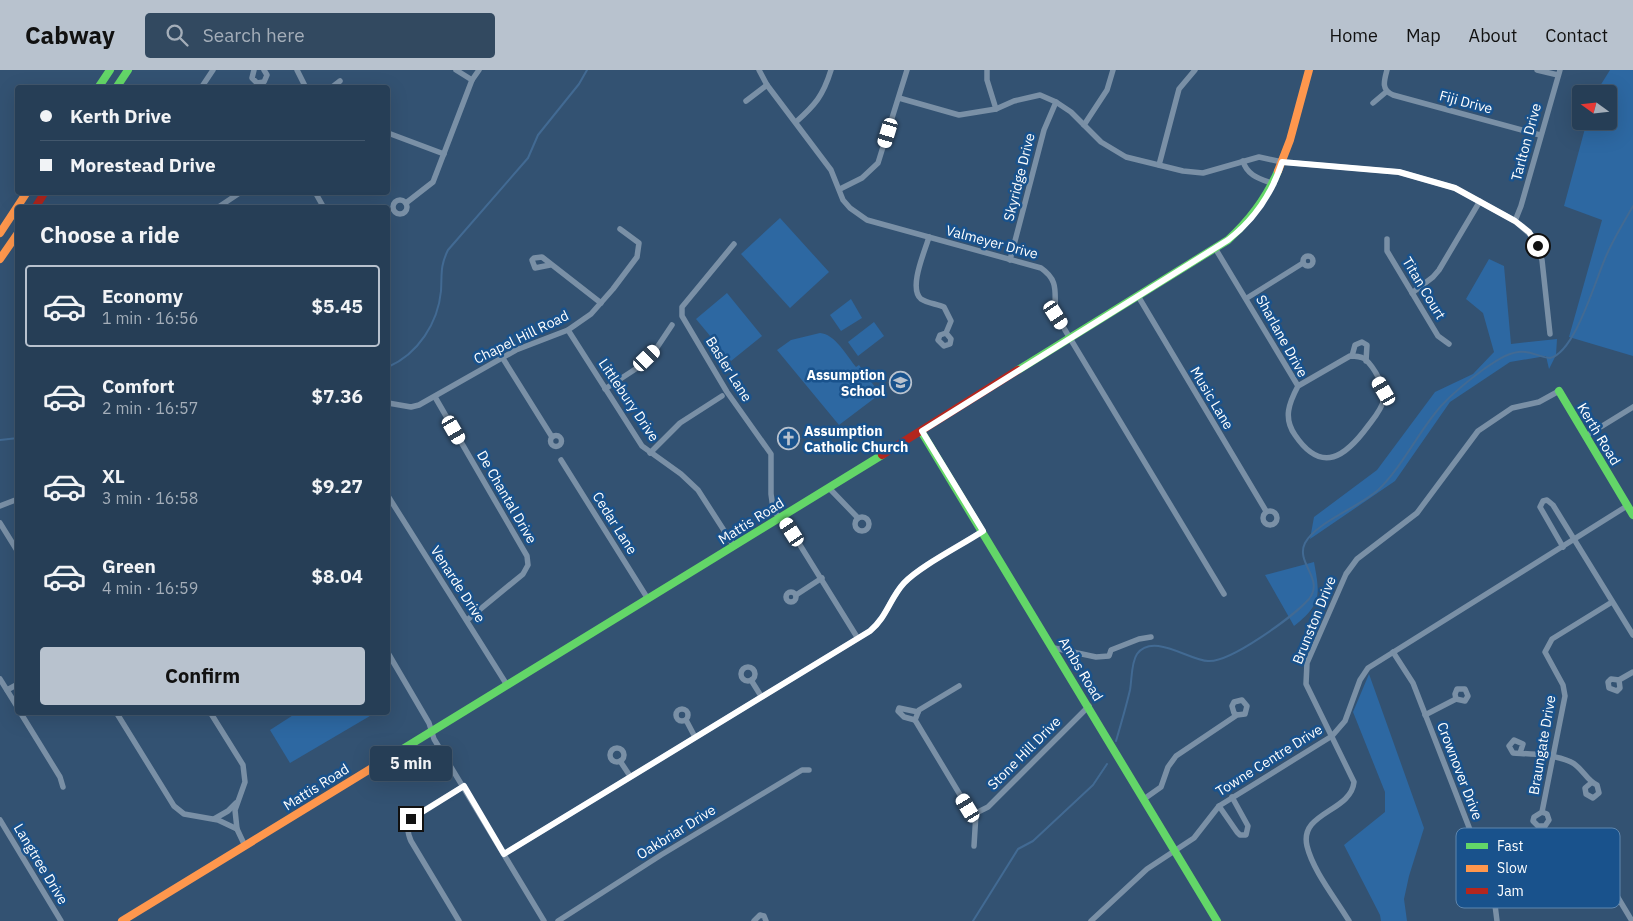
<!DOCTYPE html>
<meta charset="utf-8">
<style>
body{margin:0;font-family:"IBM Plex Sans",sans-serif;background:#324960;color:#f1f3f6;height:100vh;display:flex;flex-direction:column;font-size:19px;white-space:nowrap}
*{box-sizing:border-box;margin:0}
p{font-size:16px;color:#a4aeb9}
.icon{flex:none;width:28px;height:28px;fill:none;stroke:currentColor;stroke-width:2;stroke-linecap:round;stroke-linejoin:round}
.map{position:relative;flex:1;overflow:hidden}
.sheet{position:absolute;left:15px;top:135px;width:375px;height:510px;display:flex;flex-direction:column;background:#263e56;border-radius:5px;box-shadow:0 5px 20px #0002,0 0 0 1px #42576c}
.sheet>*{flex:none}
.top-card{position:absolute;left:15px;top:15px;width:375px;height:110px;border-radius:5px;box-shadow:0 5px 20px #0002,0 0 0 1px #42576c;display:grid;align-content:center;height:110px;padding:0 25px;background:#263e56}
.needle{width:32px;rotate:285deg}
.fabs{position:absolute;left:1572px;top:15px;display:grid;gap:10px}
.fabs a{display:grid;place-items:center;width:45px;height:45px;border-radius:5px;background:#263e56;box-shadow:0 5px 20px #0002,0 0 0 1px #42576c;font-size:25px}
.end{position:absolute;width:22px;height:22px;margin:-11px;border:6px solid #fff;background:#111;box-shadow:0 0 0 2px #111}
.from{border-radius:50%}
.bubble{position:absolute;height:35px;border-radius:5px;background:#263e56;box-shadow:0 5px 20px #0002,0 0 0 1px #42576c;font-size:16px;font-weight:700;line-height:35px;text-align:center}
.car{position:absolute;width:15px;height:30px;margin:-15px -8px;border-radius:6px;box-shadow:0 0 4px 1px #0007;background:linear-gradient(#fff 24%,#345 0 40%,#fff 0 76%,#345 0 86%,#fff 0)}
.top-card b{display:flex;align-items:center;gap:18px;height:48px;font-size:19px}
.top-card b+b{border-top:1px solid #42576c}
.top-card i{width:12px;height:12px;background:#f1f3f6}
ul{padding:0;list-style:none}
li{display:flex;align-items:center;gap:15px;height:82px;margin:0 10px 8px;padding:0 15px;border:2px solid transparent;border-radius:5px}
li div{flex:1}
li b{display:block;font-size:19px}
li em{font-style:normal;font-weight:700}
li.current{border-color:#b8c2ce}
li>.icon{width:45px;height:45px;stroke-width:1.5}
h2{padding:0 25px;font-size:22px;line-height:60px}
.primary-button{display:flex;gap:10px;margin-top:auto;padding:10px 25px}
.primary-button a{flex:1;height:58px;border-radius:5px;background:#b8c2ce;color:#111;font-size:20px;font-weight:700;line-height:58px;text-align:center}
header{display:flex;align-items:center;gap:30px;box-sizing:border-box;height:70px;padding:0 25px;background:#b8c2ce;color:#111}
header strong{font-size:24px}
nav{display:flex;gap:28px;margin-inline-start:auto;font-size:18px}
.search{width:350px;height:45px;background:#324960;display:flex;align-items:center;gap:12px;box-sizing:border-box;padding:0 18px;border-radius:5px;color:#a4aeb9;font-size:19px}
.map>svg:first-child{display:block}
.green{fill:#2d68a2}
.lines{fill:none;stroke-linecap:round;stroke-linejoin:round}
.stream{stroke:#426a93;stroke-width:2}
.street{stroke:#7a90a6;stroke-width:5.5}
.fast{stroke:#63d668;stroke-width:8}
.slow{stroke:#ff974d;stroke-width:8}
.jam{stroke:#b3261e;stroke-width:8}
.route{stroke:#fff;stroke-width:6}
.labels{text-anchor:middle;dominant-baseline:central;stroke-width:5;stroke-linejoin:round;paint-order:stroke}
.street-label{font-size:14px;fill:#fff;stroke:#19528c}
.poi-label{font-size:14px;font-weight:bold;fill:#fff;stroke:#19528c;text-anchor:end}
.key{fill:#19528c;stroke:#5e86ae;stroke-width:1}
.key-label{font-size:14px;fill:#fff}
</style>
<header>
<strong>Cabway</strong>
<div class="search"><svg class="icon" aria-label="search" viewBox="0 0 24 24"><circle cx="10" cy="10" r="6"/><path d="M15 15l6 6"/></svg>Search here</div>
<nav><a>Home</a><a>Map</a><a>About</a><a>Contact</a></nav>
</header>
<div class="map">
<svg width="1633" height="851" viewBox="0 0 1633 851">
<rect width="100%" height="100%" fill="#335272"/>
<g class="green">
<path d="M1610,0H1633V286L1569,267L1602,150L1564,136L1587,51H1609V24H1595Z"/>
<path d="M780,148L829,202L790,238L741,184Z"/>
<path d="M1489,189L1504,196L1511,274L1557,269L1556,285L1549,299L1546,286L1510,292L1450,332L1395,411L1310,469L1314,447L1377,400L1435,322L1473,304L1494,282L1483,243L1466,229Z"/>
<path d="M727,223L762,266L731,291L696,249Z"/>
<path d="M851,229L862,248L841,261L830,245Z"/>
<path d="M874,252L884,266L858,286L848,272Z"/>
<path d="M820,263C835,264 847,286 856,297L859,295L880,324L839,355L777,280L791,270Z"/>
<path d="M1314,492C1320,525 1322,534 1294,556L1265,505Z"/>
<path d="M1369,604L1424,758L1409,806L1404,829L1407,851H1381L1380,845L1344,775L1385,742V722L1353,642Z"/>
<path d="M298,642H375V643L290,693L270,660Z"/>
</g>
<g class="lines">
<g class="stream">
<path d="M388,297C418,284 438,253 441,221C442,204 440,196 448,180L528,88L538,65L579,14L587,0"/>
<path d="M0,370L18,368"/>
<path d="M1116,671C1121,654 1126,637 1130,620C1132,609 1131,593 1137,584C1153,562 1190,591 1208,591C1230,593 1294,546 1309,529C1325,509 1295,493 1305,473C1315,453 1361,436 1378,420C1403,396 1418,362 1441,336C1454,322 1469,310 1484,299C1494,292 1505,284 1518,282C1529,280 1539,287 1550,288C1576,282 1596,207 1607,184C1614,168 1624,152 1633,136"/>
<path d="M973,851L1018,779L1033,771L1093,715L1107,694"/>
</g>
<g class="street">
<path d="M254,0L252,8L257,13L264,12L267,5L264,0"/>
<path d="M297,0L306,18"/>
<path d="M456,0L472,10"/>
<path d="M759,0L767,15L831,100L843,130L850,138L867,150L1041,198C1061,212 1053,224 1056,245L1224,524"/>
<path d="M987,0V10L996,39"/>
<path d="M1387,0C1384,11 1381,20 1393,25L1540,65"/>
<path d="M1537,0L1558,5"/>
<path d="M201,18L213,0"/>
<path d="M331,18L340,11"/>
<path d="M899,28L959,45L996,39L1014,31L1040,25L1056,32L1071,42L1101,72L1126,87L1183,101L1203,103L1259,87L1282,92L1399,102L1455,118L1515,151L1534,168L1542,190L1550,264"/>
<path d="M746,31L767,15"/>
<path d="M1373,33L1386,22"/>
<path d="M796,52C815,35 823,26 831,0"/>
<path d="M1084,55L1107,20L1113,0"/>
<path d="M388,63L444,84"/>
<path d="M1243,91C1247,106 1261,109 1274,114"/>
<path d="M1159,95L1179,19L1195,0"/>
<path d="M840,119L862,108L878,93L907,0"/>
<path d="M315,122L324,138"/>
<circle cx="400" cy="137" r="7"/>
<path d="M406,133L433,112L472,10L479,0"/>
<path d="M217,138L241,122"/>
<path d="M1515,151L1521,136L1560,0"/>
<path d="M929,167C925,181 908,218 921,229C927,233 937,234 944,237L951,251L946,263L940,265L938,270L944,276L950,274L951,269L946,263"/>
<path d="M1387,169V181L1438,266L1449,274"/>
<path d="M734,174L682,237V246L727,322L771,384V424L773,438L779,448"/>
<path d="M1215,178L1298,316C1289,333 1283,348 1295,365C1322,405 1346,386 1368,356C1374,348 1382,339 1384,329C1386,318 1374,297 1365,289C1360,286 1356,286 1350,286L1298,316"/>
<circle cx="1308" cy="191" r="5"/>
<path d="M1010,190L1044,60L1056,32"/>
<path d="M550,195L535,198L532,190L534,188L542,187L601,233"/>
<path d="M1412,223L1433,207L1439,200L1480,131"/>
<path d="M1138,226L1266,441"/>
<path d="M1247,228L1303,193"/>
<path d="M568,260L642,376L681,404L698,420L734,476"/>
<path d="M1352,286L1355,275L1362,272L1367,275L1366,291"/>
<path d="M502,287L552,367"/>
<path d="M605,319L637,298L656,279L672,255"/>
<path d="M435,327L527,486L528,495L523,504L467,550"/>
<path d="M388,333L411,337L419,335L516,280L568,260L591,244L613,219L637,187L639,173L620,159"/>
<circle cx="556" cy="371" r="5.5"/>
<path d="M1586,366L1633,337"/>
<path d="M650,383L680,353L722,326"/>
<path d="M561,390L648,529"/>
<path d="M829,418L858,448"/>
<path d="M388,426L507,615"/>
<path d="M0,436L18,429"/>
<circle cx="1270" cy="448" r="7"/>
<path d="M782,446L857,567"/>
<circle cx="862" cy="454" r="7"/>
<path d="M0,453L18,482"/>
<path d="M1563,477L1540,437L1543,431L1547,430L1553,435L1633,565"/>
<circle cx="791" cy="527" r="5"/>
<path d="M796,525L822,508"/>
<path d="M1054,578L1096,587L1109,586L1111,580L1139,569L1151,567"/>
<path d="M1393,582L1413,613L1493,819L1497,851"/>
<path d="M388,583L429,653L434,669L544,851"/>
<circle cx="748" cy="604" r="7"/>
<path d="M0,609L18,638"/>
<path d="M751,610L761,626"/>
<path d="M1619,610L1620,618L1617,621L1609,618L1608,612L1611,609L1619,610L1633,602"/>
<path d="M959,616L919,640L915,650L968,738L976,743"/>
<path d="M7,620L18,614"/>
<circle cx="682" cy="645" r="6"/>
<path d="M20,642L60,707L63,717"/>
<path d="M116,642L174,736L184,744L218,750L237,759"/>
<path d="M210,642L243,695L245,712L235,740L237,759L245,776"/>
<path d="M1425,645L1456,629L1465,631L1468,626L1465,619H1457L1455,624L1456,629"/>
<path d="M686,650L695,667"/>
<path d="M915,650L904,647L898,641L899,638L918,642"/>
<circle cx="617" cy="685" r="7"/>
<path d="M1520,683L1523,674L1514,670L1509,676L1513,683C1530,684 1555,684 1571,692C1582,697 1586,710 1597,715L1599,723L1593,728L1586,724L1585,718L1591,713"/>
<path d="M620,691L630,706"/>
<path d="M1144,729L1161,717L1168,697L1176,686L1237,645L1245,644L1247,636L1242,630L1234,632L1232,636L1234,643L1237,645"/>
<path d="M1219,736L1237,762L1240,765H1246L1248,756L1232,727"/>
<path d="M1542,742L1547,744L1549,750L1545,756H1538L1533,751L1534,747L1542,742L1565,626L1563,615L1545,582L1552,569L1612,532"/>
<path d="M214,749L228,741L236,733"/>
<path d="M0,750L61,851"/>
<path d="M1584,771L1632,851"/>
<path d="M974,776L976,743L988,737L1089,636"/>
<path d="M504,784L870,561C887,547 890,528 904,513C920,496 962,474 983,461"/>
<path d="M459,851L411,771C406,760 407,753 416,745L464,716"/>
<path d="M558,851L661,785L802,700H809"/>
<path d="M754,851L760,845L764,846L766,851"/>
<path d="M1091,851L1147,799L1194,768L1219,736L1332,666L1345,651L1360,610L1368,598L1627,436"/>
<path d="M1349,851C1336,829 1313,801 1307,776C1299,742 1351,742 1354,712L1306,614L1307,593L1346,504L1357,489L1417,443L1478,361L1512,338L1539,332L1559,321"/>
</g>
<g class="fast">
<path d="M98,18L110,0"/>
<path d="M116,18L128,0"/>
<path d="M1018,300L1228,170C1250,150 1266,129 1278,101"/>
<path d="M1559,321L1633,445"/>
<path d="M921,361L1217,851"/>
<path d="M398,682L882,385"/>
</g>
<g class="slow">
<path d="M1278,101L1290,70L1309,0"/>
<path d="M0,163L27,122"/>
<path d="M0,189L18,163"/>
<path d="M122,851L398,682"/>
</g>
<g class="jam">
<path d="M35,138L45,122"/>
<path d="M882,385L1018,300"/>
</g>
</g>
<g class="lines">
<path class="route" d="M411,749L464,716L504,784L870,561C887,547 890,528 904,513C920,496 962,475 983,461L922,361L1228,170C1255,149 1272,124 1282,92L1399,102L1455,118L1515,151L1529,162L1538,176"/>
</g>
<defs>
<symbol id="school-ring" viewBox="-11 -11 22 22"><circle r="9.5" fill="#19528c" stroke="#b8c2ce" stroke-width="1.5"/><path d="M0-5L7-2L0 1L-7-2ZM-4 1L0 2.5L4 1V4Q0 6-4 4Z" fill="#b8c2ce"/></symbol>
<symbol id="church-ring" viewBox="-11 -11 22 22"><circle r="9.5" fill="#19528c" stroke="#b8c2ce" stroke-width="1.5"/><path d="M-1.2-6h2.4v3.5h3.3v2.4h-3.3V6h-2.4V-.1h-3.3v-2.4h3.3Z" fill="#b8c2ce"/></symbol>
</defs>
<g fill-rule="evenodd">
<use href="#school-ring" x="888" y="300" width="25" height="25"/>
<use href="#church-ring" x="776" y="356" width="25" height="25"/>
</g>
<g class="labels">
<g class="street-label">
<text transform="translate(1466 32) rotate(15)">Fiji Drive</text>
<text transform="translate(1526 72) rotate(-75)">Tarlton Drive</text>
<text transform="translate(1019 107) rotate(-76)">Skyridge Drive</text>
<text transform="translate(992 172) rotate(15)">Valmeyer Drive</text>
<text transform="translate(1424 218) rotate(59)">Titan Court</text>
<text transform="translate(1282 266) rotate(61)">Sharlane Drive</text>
<text transform="translate(521 267) rotate(-26)">Chapel Hill Road</text>
<text transform="translate(729 299) rotate(58)">Basler Lane</text>
<text transform="translate(1212 328) rotate(59)">Music Lane</text>
<text transform="translate(629 330) rotate(56)">Littlebury Drive</text>
<text transform="translate(1599 364) rotate(59)">Kerth Road</text>
<text transform="translate(507 427) rotate(60)">De Chantal Drive</text>
<text transform="translate(751 451) rotate(-32)">Mattis Road</text>
<text transform="translate(615 453) rotate(58)">Cedar Lane</text>
<text transform="translate(458 514) rotate(57)">Venarde Drive</text>
<text transform="translate(1314 550) rotate(-68)">Brunston Drive</text>
<text transform="translate(1081 599) rotate(59)">Ambs Road</text>
<text transform="translate(1542 675) rotate(-80)">Braungate Drive</text>
<text transform="translate(1024 683) rotate(-45)">Stone Hill Drive</text>
<text transform="translate(1269 690) rotate(-32)">Towne Centre Drive</text>
<text transform="translate(1460 701) rotate(69)">Crownover Drive</text>
<text transform="translate(316 717) rotate(-32)">Mattis Road</text>
<text transform="translate(676 762) rotate(-32)">Oakbriar Drive</text>
<text transform="translate(41 794) rotate(59)">Langtree Drive</text>
</g>
<g class="poi-label">
<text x="885" y="305">Assumption<tspan x="885" dy="16">School</tspan></text>
<text x="804" y="361" text-anchor="start">Assumption<tspan x="804" dy="16">Catholic Church</tspan></text>
</g>
</g>
<rect x="1456" y="758" width="164" height="80" rx="8" class="key"/>
<rect x="1466" y="773" width="22" height="6" fill="#63d668"/>
<rect x="1466" y="795" width="22" height="7" fill="#ff974d"/>
<rect x="1466" y="818" width="22" height="6" fill="#b3261e"/>
<g class="key-label">
<text x="1497" y="781">Fast</text>
<text x="1497" y="803">Slow</text>
<text x="1497" y="826">Jam</text>
</g>
</svg>
<div class="fabs">
<a><svg class="needle" viewBox="-14 -14 28 28"><path d="M0-13l5 13h-10z" fill="#e53935"/><path d="M0 13l5-13h-10z" fill="#a4aeb9"/></svg></a>
</div>
<i class="end from" style="left:1538px;top:176px"></i>
<i class="end" style="left:411px;top:749px"></i>
<div class="bubble" style="left:370px;top:676px;width:82px">5 min</div>
<i class="car" style="left:888px;top:63px;rotate:197deg"></i>
<i class="car" style="left:1056px;top:245px;rotate:147deg"></i>
<i class="car" style="left:647px;top:288px;rotate:46deg"></i>
<i class="car" style="left:1384px;top:321px;rotate:330deg"></i>
<i class="car" style="left:454px;top:360px;rotate:150deg"></i>
<i class="car" style="left:792px;top:462px;rotate:327deg"></i>
<i class="car" style="left:968px;top:738px;rotate:329deg"></i>
<div class="top-card">
<b><i class="from"></i>Kerth Drive</b>
<b><i></i>Morestead Drive</b>
</div>
<section class="sheet">
<h2>Choose a ride</h2>
<ul>
<li class="current"><svg class="icon" aria-label="car" viewBox="0 0 24 24"><path d="M5 17H2v-5l4-1 3-4h7l3 4 3 1v5h-3M9 17h6M6 11h13"/><circle cx="7" cy="17" r="2"/><circle cx="17" cy="17" r="2"/></svg><div><b>Economy</b><p>1 min · 16:56</p></div><em>$5.45</em></li>
<li><svg class="icon" aria-label="car" viewBox="0 0 24 24"><path d="M5 17H2v-5l4-1 3-4h7l3 4 3 1v5h-3M9 17h6M6 11h13"/><circle cx="7" cy="17" r="2"/><circle cx="17" cy="17" r="2"/></svg><div><b>Comfort</b><p>2 min · 16:57</p></div><em>$7.36</em></li>
<li><svg class="icon" aria-label="car" viewBox="0 0 24 24"><path d="M5 17H2v-5l4-1 3-4h7l3 4 3 1v5h-3M9 17h6M6 11h13"/><circle cx="7" cy="17" r="2"/><circle cx="17" cy="17" r="2"/></svg><div><b>XL</b><p>3 min · 16:58</p></div><em>$9.27</em></li>
<li><svg class="icon" aria-label="car" viewBox="0 0 24 24"><path d="M5 17H2v-5l4-1 3-4h7l3 4 3 1v5h-3M9 17h6M6 11h13"/><circle cx="7" cy="17" r="2"/><circle cx="17" cy="17" r="2"/></svg><div><b>Green</b><p>4 min · 16:59</p></div><em>$8.04</em></li>
</ul>
<div class="primary-button"><a>Confirm</a></div>
</section>
</div>
